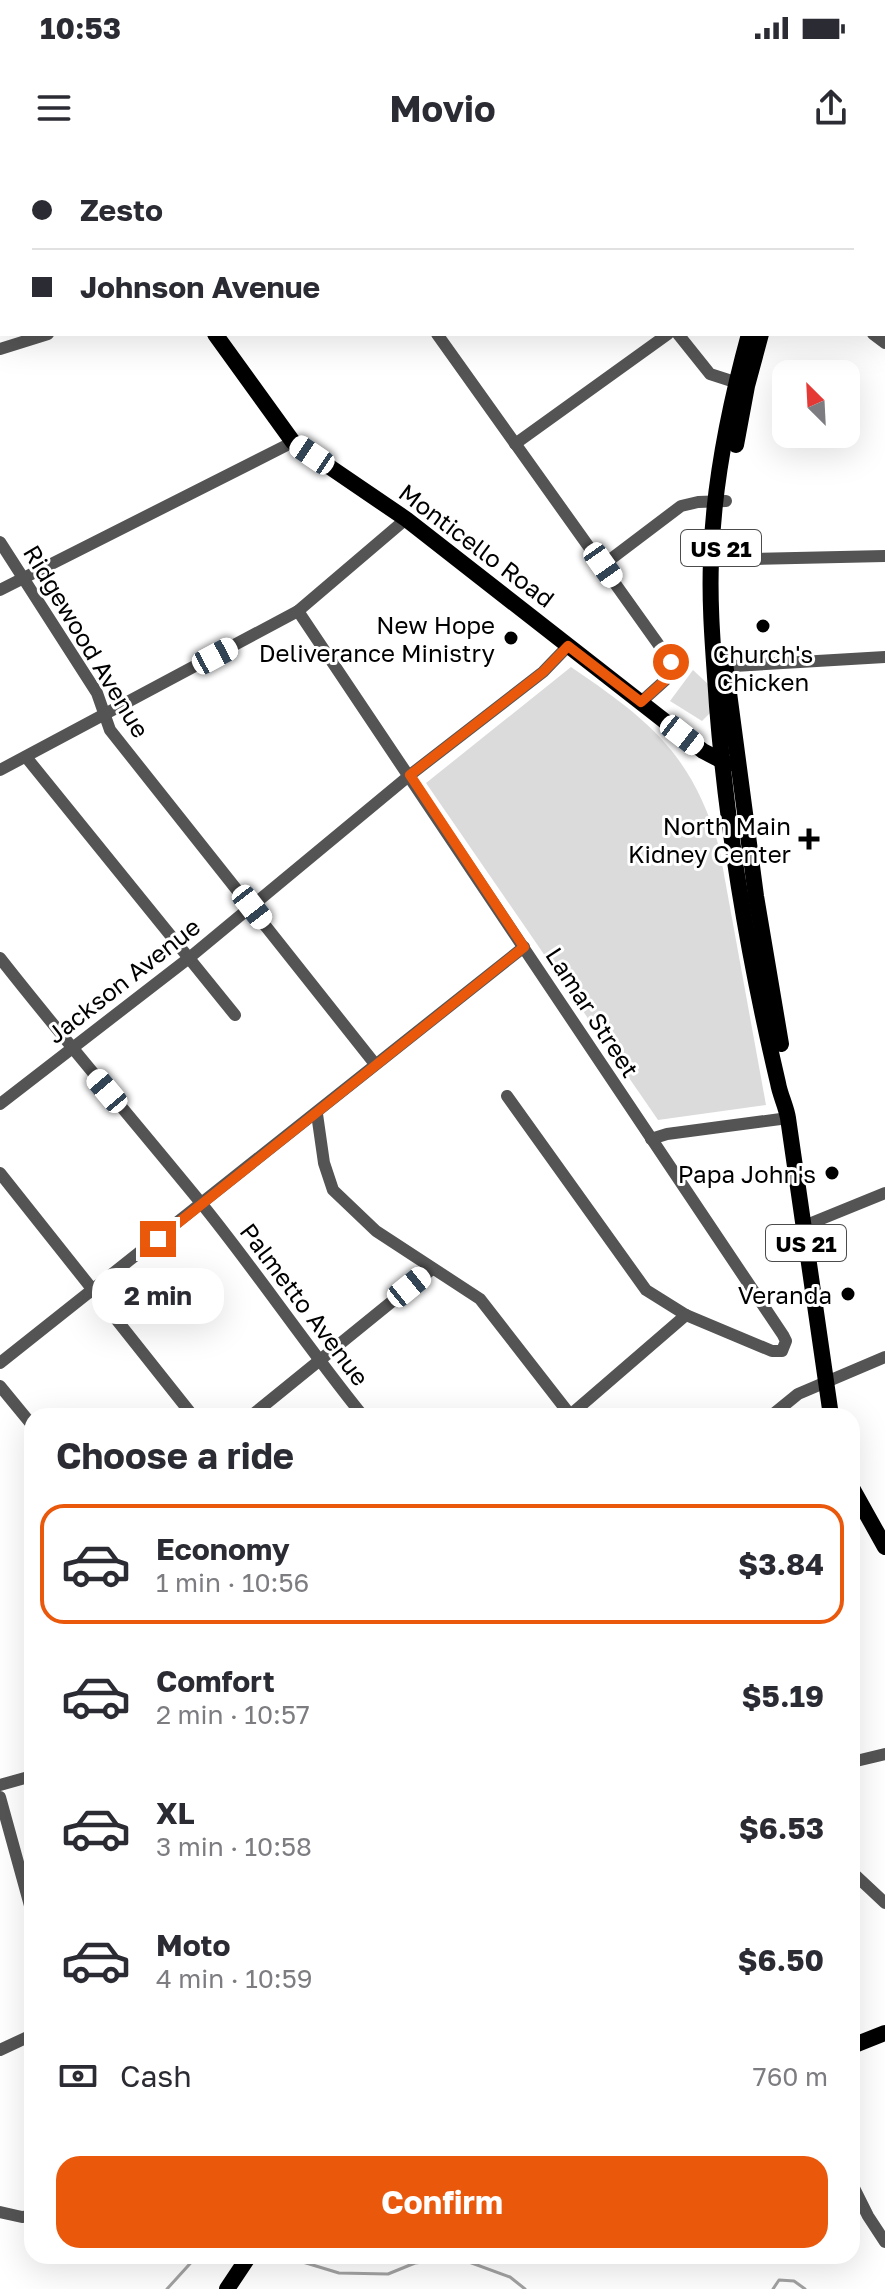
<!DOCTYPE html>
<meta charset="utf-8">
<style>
body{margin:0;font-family:"Golos Text",sans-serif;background:#f7f7f7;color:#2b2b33;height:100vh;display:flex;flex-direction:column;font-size:30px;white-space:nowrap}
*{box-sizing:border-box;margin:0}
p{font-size:26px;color:#7c7c81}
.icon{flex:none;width:44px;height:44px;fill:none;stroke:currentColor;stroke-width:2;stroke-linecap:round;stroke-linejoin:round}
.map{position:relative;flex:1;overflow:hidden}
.sheet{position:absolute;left:24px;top:1248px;width:836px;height:856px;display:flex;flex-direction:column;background:#fff;border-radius:24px;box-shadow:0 8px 32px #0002}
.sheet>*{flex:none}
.guide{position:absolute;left:0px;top:0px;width:886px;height:176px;box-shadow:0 8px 32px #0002;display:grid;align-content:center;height:176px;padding:0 32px;background:#fff}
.needle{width:52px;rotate:336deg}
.fabs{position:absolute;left:772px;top:200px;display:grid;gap:16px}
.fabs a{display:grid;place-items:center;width:88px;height:88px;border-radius:16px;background:#fff;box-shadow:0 8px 32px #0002;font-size:40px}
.end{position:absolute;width:36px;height:36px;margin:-18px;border:10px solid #ea580c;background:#fff;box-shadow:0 0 0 4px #fff}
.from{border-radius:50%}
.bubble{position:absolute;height:56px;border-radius:24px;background:#fff;box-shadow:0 8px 32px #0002;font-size:26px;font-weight:700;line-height:56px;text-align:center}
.car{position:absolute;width:24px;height:48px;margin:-24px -12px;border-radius:10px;box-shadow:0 0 6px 2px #0007;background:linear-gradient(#fff 24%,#345 0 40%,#fff 0 76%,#345 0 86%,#fff 0)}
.guide b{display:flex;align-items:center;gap:28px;height:76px;font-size:30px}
.guide b+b{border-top:2px solid #e1e1e2}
.guide i{width:20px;height:20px;background:#2b2b33}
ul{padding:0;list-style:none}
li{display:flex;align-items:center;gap:24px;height:120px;margin:0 16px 12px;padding:0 16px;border:4px solid transparent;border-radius:24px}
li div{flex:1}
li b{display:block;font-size:30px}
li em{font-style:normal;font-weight:700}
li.active{border-color:#ea580c}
li>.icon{width:72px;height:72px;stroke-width:1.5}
h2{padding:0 32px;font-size:36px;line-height:96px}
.pay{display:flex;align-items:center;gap:20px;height:88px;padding:0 32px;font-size:30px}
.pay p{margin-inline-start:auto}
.button{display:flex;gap:16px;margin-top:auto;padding:16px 32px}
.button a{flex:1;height:92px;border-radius:24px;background:#ea580c;color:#fff;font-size:32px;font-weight:700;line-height:92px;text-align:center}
.status{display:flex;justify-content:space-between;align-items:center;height:56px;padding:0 40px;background:#fff;direction:ltr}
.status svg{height:22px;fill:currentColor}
header{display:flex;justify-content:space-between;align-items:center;height:104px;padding:0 32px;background:#fff;font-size:36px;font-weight:700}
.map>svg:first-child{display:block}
.green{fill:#dbdbdb}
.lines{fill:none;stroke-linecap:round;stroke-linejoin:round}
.stream{stroke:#a2a2a2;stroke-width:3}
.minor{stroke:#545454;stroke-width:12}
.major{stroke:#000;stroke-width:16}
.route{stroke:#ea580c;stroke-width:10}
.poi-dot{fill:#000;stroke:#fff;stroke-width:3}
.labels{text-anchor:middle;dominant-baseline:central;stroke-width:6;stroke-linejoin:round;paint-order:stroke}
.shield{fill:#fff;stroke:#4c4c4c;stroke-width:2}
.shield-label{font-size:22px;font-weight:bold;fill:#000}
.street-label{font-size:24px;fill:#000;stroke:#fff}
.poi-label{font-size:24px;fill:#000;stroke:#fff;text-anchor:end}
</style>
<div class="status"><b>10:53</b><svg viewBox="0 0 49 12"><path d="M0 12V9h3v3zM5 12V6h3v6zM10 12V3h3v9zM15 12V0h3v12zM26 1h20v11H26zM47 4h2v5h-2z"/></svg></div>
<header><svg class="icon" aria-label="menu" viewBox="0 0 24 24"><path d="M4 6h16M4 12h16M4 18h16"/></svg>Movio<svg class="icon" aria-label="share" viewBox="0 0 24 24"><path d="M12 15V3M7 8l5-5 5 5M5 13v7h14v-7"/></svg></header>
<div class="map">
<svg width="885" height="2129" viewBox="0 0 885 2129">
<rect width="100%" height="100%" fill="#fff"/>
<g class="green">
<path d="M571,507C649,560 692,594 719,687L766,945L658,960L426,623Z"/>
<path d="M693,510L709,525L712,551L702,561L670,541Z"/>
</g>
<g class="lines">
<g class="stream">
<path d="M283,2096L339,2113L388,2114L415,2103L458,2098L510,2117L525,2129"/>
<path d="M167,2129L197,2096"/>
<path d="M773,2129L779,2120L794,2121L805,2129"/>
</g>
<g class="minor">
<path d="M552,0L553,2"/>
<path d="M130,2L140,0"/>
<path d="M415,2L418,0"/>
<path d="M0,38L2,37"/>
<path d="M884,41L885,42"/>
<path d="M437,174L671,502L672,514L641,542"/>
<path d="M678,174L710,214L744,225"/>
<path d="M873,174L885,183"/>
<path d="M0,189L48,174"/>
<path d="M515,284L668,174"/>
<path d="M0,382L97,533L110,570L375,904"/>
<path d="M711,400L885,396"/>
<path d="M603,405L681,346L698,342L726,341"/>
<path d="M0,430L293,282"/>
<path d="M298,451L783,1175L786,1181L782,1191H772L686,1155L646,1130L507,936"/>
<path d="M717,507L885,497"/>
<path d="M26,597L235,855"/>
<path d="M0,610L298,451L406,359"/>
<path d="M0,798C65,881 134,961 201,1043C257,1112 307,1187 363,1256"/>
<path d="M0,944L189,798L410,615L543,512L568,486"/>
<path d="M317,954L324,1003L333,1030L376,1071L480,1139L571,1256"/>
<path d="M651,979L667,974L788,958"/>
<path d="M0,1013L193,1256"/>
<path d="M804,1066L885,1033"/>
<path d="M0,1203L524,787"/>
<path d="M0,1226L32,1265"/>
<path d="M251,1256L432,1109"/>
<path d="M569,1256L686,1155"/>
<path d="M771,1256L798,1234L885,1197"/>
<path d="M852,1602L885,1594"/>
<path d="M0,1625L32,1616"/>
<path d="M0,1637L32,1753"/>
<path d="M852,1712L885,1743"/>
<path d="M0,1890L32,1875"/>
<path d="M852,2024L868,2056L885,2082"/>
<path d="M0,2052L22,2057L32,2056"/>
</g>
<g class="major">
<path d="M155,0L156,2"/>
<path d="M816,2V0"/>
<path d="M215,174L293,282L406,359L703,591L728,604"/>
<path d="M749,174C729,247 713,325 711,401C709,449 714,498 717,546C727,673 749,800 778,923C780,935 786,946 788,958L831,1256"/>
<path d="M736,285L747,226L761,174"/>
<path d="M724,495L756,736L781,884"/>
<path d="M852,1328L885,1387"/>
<path d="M852,1886L885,1873"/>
<path d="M227,2129L249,2096"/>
</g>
</g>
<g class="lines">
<path class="route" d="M158,1079L524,787L410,615L543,512L568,486L641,542L672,514L671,502"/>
</g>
<g class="poi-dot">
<circle cx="763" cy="466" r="8"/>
<circle cx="511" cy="478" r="8"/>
<path d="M805 667h8v8h8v8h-8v8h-8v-8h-8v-8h8z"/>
<circle cx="832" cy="1013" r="8"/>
<circle cx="848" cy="1134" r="8"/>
</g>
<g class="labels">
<g class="shield">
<rect x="681" y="370" width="80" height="36" rx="6"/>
<rect x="766" y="1065" width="80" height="36" rx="6"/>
</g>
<g class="shield-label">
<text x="721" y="388">US 21</text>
<text x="806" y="1083">US 21</text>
</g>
<g class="street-label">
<text transform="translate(477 385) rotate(37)">Monticello Road</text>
<text transform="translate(87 481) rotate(59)">Ridgewood Avenue</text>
<text transform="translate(123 820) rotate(-38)">Jackson Avenue</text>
<text transform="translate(593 852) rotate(57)">Lamar Street</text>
<text transform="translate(305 1144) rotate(53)">Palmetto Avenue</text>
</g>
<g class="poi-label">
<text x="495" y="464">New Hope<tspan x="495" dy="28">Deliverance Ministry</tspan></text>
<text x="763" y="493" text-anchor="middle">Church's<tspan x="763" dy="28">Chicken</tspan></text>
<text x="791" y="665">North Main<tspan x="791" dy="28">Kidney Center</tspan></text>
<text x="816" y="1013">Papa John's</text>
<text x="832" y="1134">Veranda</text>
</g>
</g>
</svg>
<div class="fabs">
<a><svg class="needle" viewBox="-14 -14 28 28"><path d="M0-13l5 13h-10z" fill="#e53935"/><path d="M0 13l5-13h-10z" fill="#7c7c81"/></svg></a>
</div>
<i class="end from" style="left:671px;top:502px"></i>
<i class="end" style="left:158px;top:1079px"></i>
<div class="bubble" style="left:92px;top:1108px;width:132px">2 min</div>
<i class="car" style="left:312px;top:295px;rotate:304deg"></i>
<i class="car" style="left:603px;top:405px;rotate:145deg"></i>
<i class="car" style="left:215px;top:496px;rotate:62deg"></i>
<i class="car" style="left:682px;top:575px;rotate:128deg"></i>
<i class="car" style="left:252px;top:747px;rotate:142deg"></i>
<i class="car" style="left:107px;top:931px;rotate:320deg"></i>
<i class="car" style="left:409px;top:1127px;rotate:51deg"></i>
<div class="guide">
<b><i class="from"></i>Zesto</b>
<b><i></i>Johnson Avenue</b>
</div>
<section class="sheet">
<h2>Choose a ride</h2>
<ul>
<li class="active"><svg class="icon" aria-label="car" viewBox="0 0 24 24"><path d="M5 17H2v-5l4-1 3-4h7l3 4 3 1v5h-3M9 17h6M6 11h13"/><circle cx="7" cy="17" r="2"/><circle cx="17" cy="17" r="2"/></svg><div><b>Economy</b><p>1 min · 10:56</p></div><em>$3.84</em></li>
<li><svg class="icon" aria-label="car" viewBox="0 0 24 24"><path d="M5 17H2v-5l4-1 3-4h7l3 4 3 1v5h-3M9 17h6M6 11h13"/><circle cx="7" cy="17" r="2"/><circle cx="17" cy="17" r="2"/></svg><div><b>Comfort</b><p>2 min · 10:57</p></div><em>$5.19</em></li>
<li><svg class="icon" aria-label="car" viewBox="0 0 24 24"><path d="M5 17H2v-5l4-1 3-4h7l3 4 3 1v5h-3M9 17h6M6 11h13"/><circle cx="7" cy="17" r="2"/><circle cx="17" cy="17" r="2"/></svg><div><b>XL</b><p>3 min · 10:58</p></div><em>$6.53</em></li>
<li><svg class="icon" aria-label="car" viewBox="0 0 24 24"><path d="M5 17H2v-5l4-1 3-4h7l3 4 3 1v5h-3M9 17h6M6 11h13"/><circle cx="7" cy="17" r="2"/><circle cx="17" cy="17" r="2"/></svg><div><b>Moto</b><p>4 min · 10:59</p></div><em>$6.50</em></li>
</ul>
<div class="pay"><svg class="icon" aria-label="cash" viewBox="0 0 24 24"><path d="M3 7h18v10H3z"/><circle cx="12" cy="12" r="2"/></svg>Cash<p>760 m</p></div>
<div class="button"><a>Confirm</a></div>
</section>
</div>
